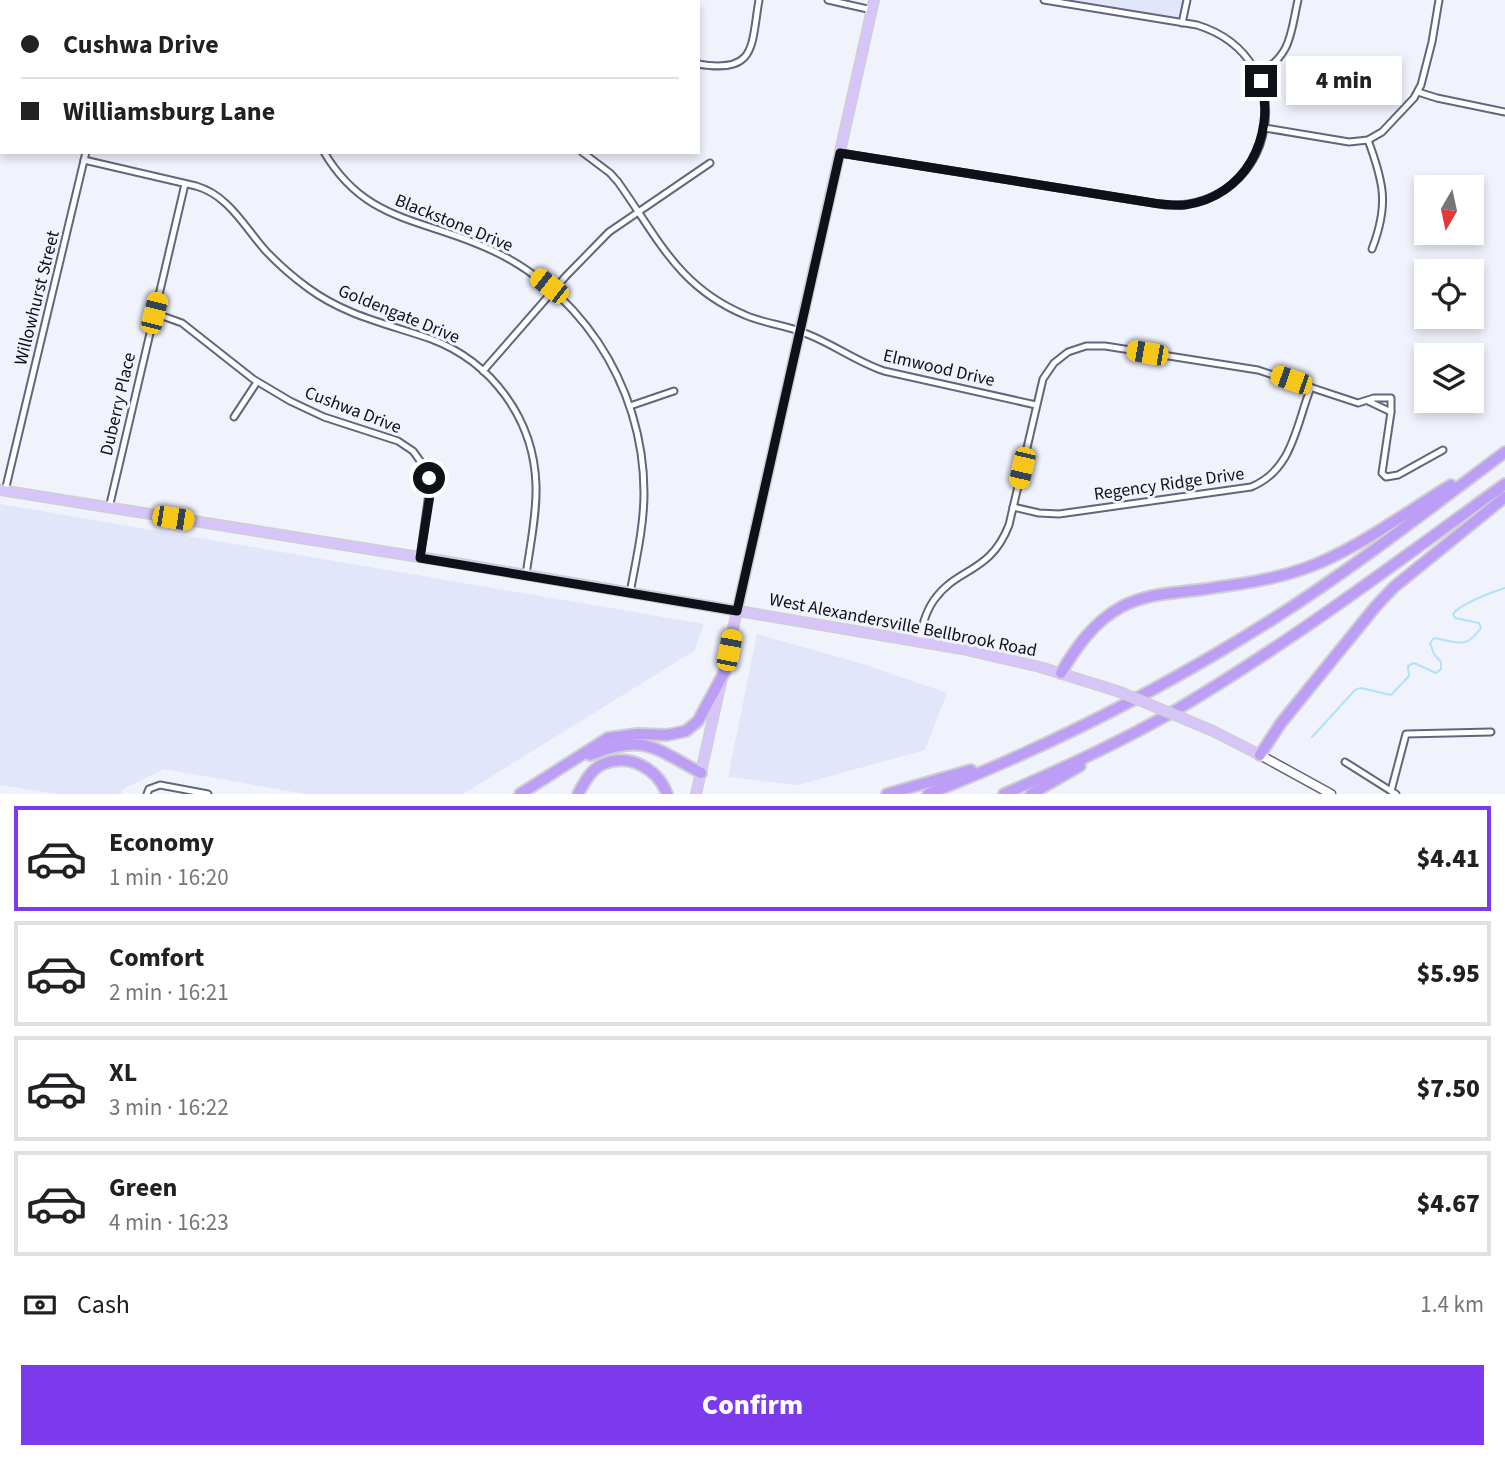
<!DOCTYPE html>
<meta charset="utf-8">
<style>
body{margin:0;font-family:"Source Sans 3",sans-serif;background:#f6f6f6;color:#202124;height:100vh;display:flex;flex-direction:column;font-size:26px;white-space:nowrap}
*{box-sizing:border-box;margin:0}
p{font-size:23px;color:#757577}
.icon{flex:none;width:38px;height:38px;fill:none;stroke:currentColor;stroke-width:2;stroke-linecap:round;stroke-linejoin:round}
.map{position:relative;height:794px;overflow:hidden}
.details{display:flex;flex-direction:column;background:#fff;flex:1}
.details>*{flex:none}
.hud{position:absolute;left:0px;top:0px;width:700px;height:154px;box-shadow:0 4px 10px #0003;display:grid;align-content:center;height:154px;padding:0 21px;background:#fff}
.needle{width:46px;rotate:189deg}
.controls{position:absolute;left:1414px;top:175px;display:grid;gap:14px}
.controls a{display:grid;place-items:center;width:70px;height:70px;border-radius:0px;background:#fff;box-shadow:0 4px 10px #0003;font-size:35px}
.end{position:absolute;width:32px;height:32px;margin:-16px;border:9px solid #0f1119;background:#fff;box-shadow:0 0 0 4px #fff}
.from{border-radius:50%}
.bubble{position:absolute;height:49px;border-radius:0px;background:#fff;box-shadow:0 4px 10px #0003;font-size:23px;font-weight:800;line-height:49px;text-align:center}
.car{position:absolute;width:21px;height:42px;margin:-21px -10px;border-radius:9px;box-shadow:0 0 5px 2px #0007;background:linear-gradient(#f5c518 24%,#345 0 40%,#f5c518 0 76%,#345 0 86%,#f5c518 0)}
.hud b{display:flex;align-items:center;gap:24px;height:66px;font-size:26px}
.hud b+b{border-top:2px solid #e0e0e0}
.hud i{width:18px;height:18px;background:#202124}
ul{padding:12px 0 0;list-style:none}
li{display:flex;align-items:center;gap:21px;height:105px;margin:0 14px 10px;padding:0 7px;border:4px solid #e0e0e0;border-radius:0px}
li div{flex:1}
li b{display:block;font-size:26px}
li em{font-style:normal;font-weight:800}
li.current{border-color:#7c3aed}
li>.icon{width:63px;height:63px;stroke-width:1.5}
.pay{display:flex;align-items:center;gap:18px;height:77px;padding:0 21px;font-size:26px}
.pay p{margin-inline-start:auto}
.button{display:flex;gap:14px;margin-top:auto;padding:14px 21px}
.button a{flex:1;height:80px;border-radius:0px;background:#7c3aed;color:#fff;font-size:28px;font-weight:800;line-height:80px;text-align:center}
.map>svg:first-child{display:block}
.built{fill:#e2e6fa}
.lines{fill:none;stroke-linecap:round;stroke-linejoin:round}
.stream{stroke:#b2e2fa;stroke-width:2}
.minor-casing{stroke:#61667c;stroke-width:9}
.secondary-casing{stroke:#61667c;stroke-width:11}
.primary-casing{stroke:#cfcfd1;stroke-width:12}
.motorway-casing{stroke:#cfcfd1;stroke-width:14}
.minor{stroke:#fff;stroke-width:5}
.secondary{stroke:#fff;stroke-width:8}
.primary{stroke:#d7c5fa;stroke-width:9}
.motorway{stroke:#bc9ef7;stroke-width:10}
.primary-bridge-casing{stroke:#cfcfd1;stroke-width:12;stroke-linecap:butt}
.primary-bridge{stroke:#d7c5fa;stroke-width:9}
.route{stroke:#0f1119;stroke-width:9}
.labels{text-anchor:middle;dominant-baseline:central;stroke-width:6;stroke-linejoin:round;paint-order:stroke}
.street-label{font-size:18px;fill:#0f1119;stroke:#f0f2fc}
</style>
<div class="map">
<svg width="1505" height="794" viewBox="0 0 1505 794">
<rect width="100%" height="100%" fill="#f0f2fc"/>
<g class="built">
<path d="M1044,0H1187L1182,23Z"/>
<path d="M0,504L704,624L694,651L463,794H305L164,769L123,789L121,794H56L0,785Z"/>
<path d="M757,634L863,664L947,693L925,750L798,785L728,777Z"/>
</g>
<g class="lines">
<path class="stream" d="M1312,737L1355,690L1361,688L1391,695L1409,676L1408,666L1414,663L1436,673L1441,669V662L1434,654L1430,643L1434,638C1458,642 1465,650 1481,628L1479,623L1455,618L1453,614C1460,604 1492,592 1505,588"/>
<defs>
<g id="minor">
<path d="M302,0L312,2"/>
<path d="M828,0L872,10"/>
<path d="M114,2V0"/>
<path d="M422,2V0"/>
<path d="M1182,23L1187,0"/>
<path d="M0,36H2"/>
<path d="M698,64C757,74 751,46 759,0"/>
<path d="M1258,75C1292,54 1290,36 1298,0"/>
<path d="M0,87L2,80"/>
<path d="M1418,92L1437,98L1505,112"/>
<path d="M1265,128L1349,142L1368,140L1382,132L1414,98L1421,85L1432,42L1439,0"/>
<path d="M1368,140C1384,183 1389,205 1372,249"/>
<path d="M324,152C362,217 413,218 475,243C577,282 644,384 644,493C644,526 636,560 630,593"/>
<path d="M582,152L610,173L618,182C658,238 678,287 745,315C765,324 787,325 807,334C833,344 857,362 884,371L1036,405"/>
<path d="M840,153L1166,205C1277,209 1306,59 1197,25L1044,0"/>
<path d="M84,160L196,186C228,195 244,226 265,250C278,264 293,277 308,288C346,316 388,324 431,339C492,362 534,419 536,485C537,514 530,546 526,575"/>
<path d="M154,313L182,323L253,379L290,401L324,417L398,441L413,451L426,469L430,486L420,558"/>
<path d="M483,371L566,276L609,232L710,163"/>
<path d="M1368,401L1391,412"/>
<path d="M630,406L674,391"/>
<path d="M234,417L257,382"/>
<path d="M5,491L86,152"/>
<path d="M1013,507L1039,513L1059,514L1251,487C1293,470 1296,425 1311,387"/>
<path d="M109,508L185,184"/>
<path d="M919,641C922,627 925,613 934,600C957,567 990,574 1009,525L1043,379L1054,363L1068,352L1086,346H1105L1258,370L1358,403L1374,398H1391V412L1382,473L1386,477L1398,475L1443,450"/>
<path d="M1345,762L1391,791"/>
<path d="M147,794L149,789L160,785L208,794"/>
<path d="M1396,794L1391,791L1406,734L1491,732"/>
</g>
<path id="secondary" d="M1260,755L1331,794"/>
<g id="primary">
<path d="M0,490L444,561L962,649L1040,667L1120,692"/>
<path d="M1213,731L1260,755"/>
<path d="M696,794L874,0"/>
</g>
<g id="motorway">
<path d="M1061,673C1076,647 1094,622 1121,607C1145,594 1172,593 1198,590C1234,585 1269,581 1303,569C1353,552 1405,513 1451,485"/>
<path d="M590,755C643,733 655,748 701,773"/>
<path d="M1260,755L1281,723L1376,606L1394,587L1505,497"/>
<path d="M520,794L608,738L637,734L667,735L686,731L698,721L725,671"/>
<path d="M578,794C584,783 591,769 603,764C630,753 658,769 667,794"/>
<path d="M887,794L971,770"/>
<path d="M928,794C1048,747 1164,688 1273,619C1353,568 1429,509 1505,452"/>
<path d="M1004,794C1062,769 1121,742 1176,710C1291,642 1397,562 1505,484"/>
<path d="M1031,794L1080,766"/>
</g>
</defs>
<use href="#minor" class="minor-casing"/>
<use href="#secondary" class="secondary-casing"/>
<use href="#primary" class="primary-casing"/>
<use href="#motorway" class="motorway-casing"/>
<use href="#minor" class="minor"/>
<use href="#secondary" class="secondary"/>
<use href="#primary" class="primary"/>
<use href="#motorway" class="motorway"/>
<defs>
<path id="primary-bridge" d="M1120,692L1213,731"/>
</defs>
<use href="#primary-bridge" class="primary-bridge-casing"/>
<use href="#primary-bridge" class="primary-bridge"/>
</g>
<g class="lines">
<path class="route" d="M429,478L430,495L420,558L737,611L840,153L1147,202C1159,204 1172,206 1185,205C1245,197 1276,137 1261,81"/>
</g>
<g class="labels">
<g class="street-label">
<text transform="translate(454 223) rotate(22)">Blackstone Drive</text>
<text transform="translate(37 298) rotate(-76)">Willowhurst Street</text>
<text transform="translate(399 314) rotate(22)">Goldengate Drive</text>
<text transform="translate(939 368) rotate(13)">Elmwood Drive</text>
<text transform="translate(118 404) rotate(-77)">Duberry Place</text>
<text transform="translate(353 410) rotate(21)">Cushwa Drive</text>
<text transform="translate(1169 484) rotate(-8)">Regency Ridge Drive</text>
<text transform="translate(903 625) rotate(11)">West Alexandersville Bellbrook Road</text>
</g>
</g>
</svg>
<div class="controls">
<a><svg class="needle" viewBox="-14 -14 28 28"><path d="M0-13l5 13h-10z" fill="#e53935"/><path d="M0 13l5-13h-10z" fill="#757577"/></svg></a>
<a><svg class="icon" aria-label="locate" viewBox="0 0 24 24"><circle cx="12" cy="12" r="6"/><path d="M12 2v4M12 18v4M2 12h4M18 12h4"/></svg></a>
<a><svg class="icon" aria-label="layers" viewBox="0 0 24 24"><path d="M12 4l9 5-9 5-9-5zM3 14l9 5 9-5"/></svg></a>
</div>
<i class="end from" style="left:429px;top:478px"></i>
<i class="end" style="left:1261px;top:81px"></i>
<div class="bubble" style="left:1286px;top:56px;width:116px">4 min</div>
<i class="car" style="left:549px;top:286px;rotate:308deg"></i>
<i class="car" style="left:154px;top:313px;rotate:14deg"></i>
<i class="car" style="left:1147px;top:353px;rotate:280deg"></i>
<i class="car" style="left:1291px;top:380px;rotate:289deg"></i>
<i class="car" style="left:1022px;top:468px;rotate:193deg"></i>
<i class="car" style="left:173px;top:518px;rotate:99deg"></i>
<i class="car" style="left:729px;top:650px;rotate:11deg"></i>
<div class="hud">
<b><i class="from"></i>Cushwa Drive</b>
<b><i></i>Williamsburg Lane</b>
</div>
</div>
<section class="details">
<ul>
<li class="current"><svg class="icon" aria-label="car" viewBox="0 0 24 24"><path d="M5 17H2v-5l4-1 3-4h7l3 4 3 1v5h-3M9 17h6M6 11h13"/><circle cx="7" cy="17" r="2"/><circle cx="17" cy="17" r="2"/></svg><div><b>Economy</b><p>1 min · 16:20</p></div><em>$4.41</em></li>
<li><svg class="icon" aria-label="car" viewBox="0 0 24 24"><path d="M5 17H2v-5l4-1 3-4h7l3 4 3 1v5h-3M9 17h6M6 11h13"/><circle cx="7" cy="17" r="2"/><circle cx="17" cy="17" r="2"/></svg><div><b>Comfort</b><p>2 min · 16:21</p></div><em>$5.95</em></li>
<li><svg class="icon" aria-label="car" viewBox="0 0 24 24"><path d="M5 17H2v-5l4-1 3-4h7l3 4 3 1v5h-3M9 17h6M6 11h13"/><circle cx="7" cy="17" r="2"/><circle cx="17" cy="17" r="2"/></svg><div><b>XL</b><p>3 min · 16:22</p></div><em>$7.50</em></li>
<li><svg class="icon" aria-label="car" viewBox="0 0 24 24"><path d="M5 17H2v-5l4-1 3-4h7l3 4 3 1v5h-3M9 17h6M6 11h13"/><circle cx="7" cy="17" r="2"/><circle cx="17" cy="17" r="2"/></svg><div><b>Green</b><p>4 min · 16:23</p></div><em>$4.67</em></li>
</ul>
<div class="pay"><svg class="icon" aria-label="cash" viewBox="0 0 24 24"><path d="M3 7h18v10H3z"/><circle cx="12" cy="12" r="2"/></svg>Cash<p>1.4 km</p></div>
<div class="button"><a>Confirm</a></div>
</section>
